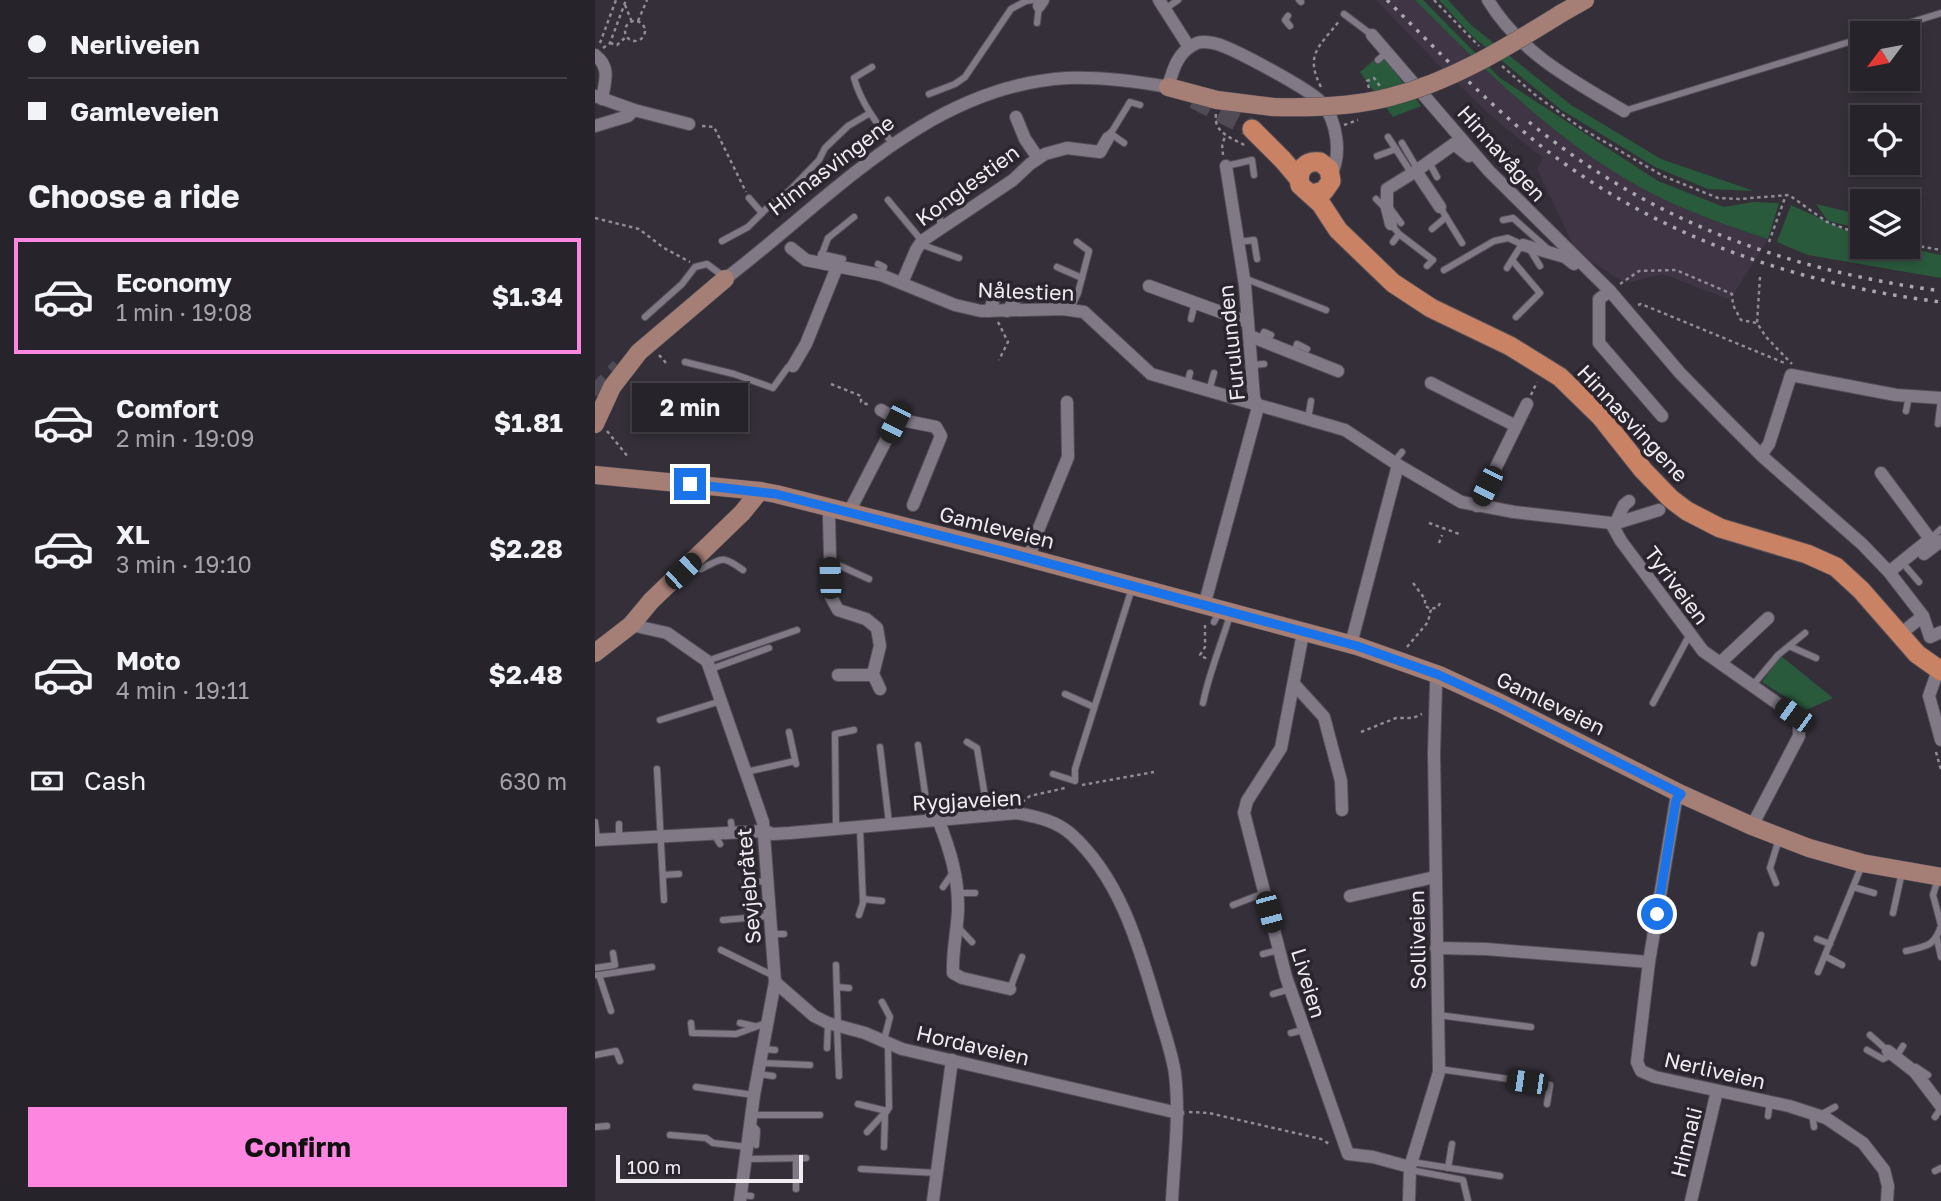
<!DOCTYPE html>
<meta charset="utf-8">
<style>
body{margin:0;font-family:"Golos Text",sans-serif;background:#2f2b32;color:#f1f3f6;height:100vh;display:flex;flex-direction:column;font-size:26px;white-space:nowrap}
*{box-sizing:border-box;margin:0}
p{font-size:23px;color:#a4a4a8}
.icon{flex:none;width:38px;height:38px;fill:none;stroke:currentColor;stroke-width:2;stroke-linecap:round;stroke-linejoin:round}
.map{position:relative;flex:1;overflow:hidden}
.panel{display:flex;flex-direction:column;background:#27232a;width:595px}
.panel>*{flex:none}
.guide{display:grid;align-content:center;height:154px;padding:0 28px;background:#27232a}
.needle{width:46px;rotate:238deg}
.controls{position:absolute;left:1255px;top:21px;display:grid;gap:14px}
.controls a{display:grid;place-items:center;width:70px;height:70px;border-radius:0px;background:#27232a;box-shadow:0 4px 10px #0003,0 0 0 2px #434047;font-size:35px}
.scale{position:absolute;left:21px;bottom:18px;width:187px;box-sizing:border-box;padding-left:7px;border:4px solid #efecf2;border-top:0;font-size:19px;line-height:24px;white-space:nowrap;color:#efecf2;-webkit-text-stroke:5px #2a252e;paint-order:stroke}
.end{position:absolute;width:32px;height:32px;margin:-16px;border:9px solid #1a73e8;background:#fff;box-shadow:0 0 0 4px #fff}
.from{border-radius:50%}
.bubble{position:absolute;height:49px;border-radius:0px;background:#27232a;box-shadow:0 4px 10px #0003,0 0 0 2px #434047;font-size:23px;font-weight:700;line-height:49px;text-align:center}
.car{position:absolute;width:21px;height:42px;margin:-21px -10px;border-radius:9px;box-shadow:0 0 5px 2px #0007;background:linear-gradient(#222 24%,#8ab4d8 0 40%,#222 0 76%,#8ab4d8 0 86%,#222 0)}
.guide b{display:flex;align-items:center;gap:24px;height:66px;font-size:26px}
.guide b+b{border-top:2px solid #434047}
.guide i{width:18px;height:18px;background:#f1f3f6}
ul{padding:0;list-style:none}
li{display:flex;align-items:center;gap:21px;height:116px;margin:0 14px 10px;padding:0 14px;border:4px solid transparent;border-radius:0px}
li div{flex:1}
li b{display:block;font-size:26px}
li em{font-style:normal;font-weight:700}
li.active{border-color:#fd86e1}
li>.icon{width:63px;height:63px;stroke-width:1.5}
h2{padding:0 28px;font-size:32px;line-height:84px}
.pay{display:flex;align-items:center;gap:18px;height:77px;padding:0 28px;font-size:26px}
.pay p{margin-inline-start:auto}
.primary-button{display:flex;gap:14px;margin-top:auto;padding:14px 28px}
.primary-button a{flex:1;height:80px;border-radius:0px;background:#fd86e1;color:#111;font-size:28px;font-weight:700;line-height:80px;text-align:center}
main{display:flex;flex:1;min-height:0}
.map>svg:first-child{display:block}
.built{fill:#3f3545}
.green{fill:#2a5a3c}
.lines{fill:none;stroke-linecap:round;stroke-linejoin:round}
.primary-tunnel{stroke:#504b54;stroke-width:19;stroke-dasharray:19 10;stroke-linecap:butt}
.lane-casing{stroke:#534e57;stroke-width:8}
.street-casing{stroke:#534e57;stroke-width:14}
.secondary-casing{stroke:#534e57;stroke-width:19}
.primary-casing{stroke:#534e57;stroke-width:21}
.path{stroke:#908c93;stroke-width:2.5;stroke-dasharray:3.5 3.5;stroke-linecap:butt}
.lane{stroke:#817a86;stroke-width:6}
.street{stroke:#817a86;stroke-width:12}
.secondary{stroke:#a57e75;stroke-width:18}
.primary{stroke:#c98263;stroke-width:19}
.rail{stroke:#aaa7ae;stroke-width:3.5;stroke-dasharray:3.5 7;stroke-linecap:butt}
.secondary-bridge-casing{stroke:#534e57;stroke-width:19;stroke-linecap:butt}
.secondary-bridge{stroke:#a57e75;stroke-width:18}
.route{stroke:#1a73e8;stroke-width:9}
.labels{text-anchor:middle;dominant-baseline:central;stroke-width:7;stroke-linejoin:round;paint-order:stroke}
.street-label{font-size:21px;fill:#efecf2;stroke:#2a252e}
</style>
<main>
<section class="panel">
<div class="guide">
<b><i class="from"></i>Nerliveien</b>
<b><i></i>Gamleveien</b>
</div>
<h2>Choose a ride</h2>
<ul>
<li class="active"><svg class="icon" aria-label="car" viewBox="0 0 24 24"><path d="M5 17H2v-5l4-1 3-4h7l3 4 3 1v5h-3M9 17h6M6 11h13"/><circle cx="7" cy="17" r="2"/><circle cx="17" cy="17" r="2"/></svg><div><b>Economy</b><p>1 min · 19:08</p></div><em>$1.34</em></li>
<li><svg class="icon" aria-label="car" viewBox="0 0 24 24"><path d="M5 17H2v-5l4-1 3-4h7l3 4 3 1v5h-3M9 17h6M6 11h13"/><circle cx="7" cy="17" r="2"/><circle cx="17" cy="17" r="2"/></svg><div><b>Comfort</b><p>2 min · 19:09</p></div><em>$1.81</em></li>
<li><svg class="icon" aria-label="car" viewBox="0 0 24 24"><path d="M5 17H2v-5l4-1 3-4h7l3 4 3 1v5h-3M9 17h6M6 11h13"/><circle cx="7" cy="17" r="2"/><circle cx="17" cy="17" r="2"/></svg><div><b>XL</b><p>3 min · 19:10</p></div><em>$2.28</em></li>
<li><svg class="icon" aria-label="car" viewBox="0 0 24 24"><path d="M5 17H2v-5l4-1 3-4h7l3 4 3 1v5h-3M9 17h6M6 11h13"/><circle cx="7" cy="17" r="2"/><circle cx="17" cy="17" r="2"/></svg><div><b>Moto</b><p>4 min · 19:11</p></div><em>$2.48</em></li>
</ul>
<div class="pay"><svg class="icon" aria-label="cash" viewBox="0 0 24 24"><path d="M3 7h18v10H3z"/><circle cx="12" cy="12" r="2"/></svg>Cash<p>630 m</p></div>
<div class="primary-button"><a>Confirm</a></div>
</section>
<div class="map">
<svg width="1346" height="1201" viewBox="0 0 1346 1201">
<rect width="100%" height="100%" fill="#342f38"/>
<path class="built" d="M781,0H820L926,102L968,136L1009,164L1062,196L1114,219L1173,239L1135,300L1068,274L1031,283L982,253L942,169L948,158L903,122L852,74Z"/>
<g class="green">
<path d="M820,0H828L905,78L1063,181L1129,207L1158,202L1184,203L1173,239C1136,227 1099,214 1064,197C969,150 894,74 820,0Z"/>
<path d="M844,0H853L876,25L976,105L1066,159L1159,191L1113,189L1060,167L965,109L876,35Z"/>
<path d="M786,54L826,106L798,117L765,72Z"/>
<path d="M1221,204L1267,215V229L1233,221Z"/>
<path d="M1196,205L1267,238V247H1309L1346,255V278L1213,255L1182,242Z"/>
<path d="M1186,656L1238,698L1211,710L1167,682Z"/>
</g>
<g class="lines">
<g class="primary-tunnel">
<path d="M599,99L657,129"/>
<path d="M0,395L25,367"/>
</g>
<defs>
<g id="lane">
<path d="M704,0L706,2"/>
<path d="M570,9L583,0"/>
<path d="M749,14L777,35"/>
<path d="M693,16L690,20L695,26"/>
<path d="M442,23L444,6"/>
<path d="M1281,33L1346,13"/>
<path d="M783,60L792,52"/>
<path d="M277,67L259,78C266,103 282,124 298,144"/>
<path d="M334,94L360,84L370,77L416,9L431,1L438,0"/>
<path d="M1029,111L1267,38"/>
<path d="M515,133L529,143"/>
<path d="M793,137L817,174"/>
<path d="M513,138L535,102L545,105"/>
<path d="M807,143L823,170"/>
<path d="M782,156L801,149"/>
<path d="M834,162L842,177"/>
<path d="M631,166L657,160L659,175"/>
<path d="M154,198L167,213"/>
<path d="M781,199L791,209"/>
<path d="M293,200L327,241"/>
<path d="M845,207L867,243"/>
<path d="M795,208L806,223"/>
<path d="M344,212L346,228"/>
<path d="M908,220L918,218L954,250"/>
<path d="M796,224L804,234L798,242"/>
<path d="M837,229L851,217"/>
<path d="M804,234L838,260L832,266"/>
<path d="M127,241L153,227L175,205L194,191L224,160L230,148L253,126L275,113"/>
<path d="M644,242L659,240L662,259"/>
<path d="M325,244L364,258"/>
<path d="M934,248L945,266"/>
<path d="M226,254L248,259"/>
<path d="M917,260L945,293L921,317"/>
<path d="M224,262L233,238L259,217"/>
<path d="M283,264L289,267L286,275"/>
<path d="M462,267L487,278"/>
<path d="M912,268L927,244"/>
<path d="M849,270L899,241L913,238L928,245"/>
<path d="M649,278L731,310"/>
<path d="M475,310L483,293L494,251L482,242"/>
<path d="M50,317L87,284L100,267L112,264L128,276"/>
<path d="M596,319L600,302"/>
<path d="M666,341L669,332L676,335"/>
<path d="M699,354L702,344L712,349"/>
<path d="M90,362L139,374L178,388L193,367L198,366"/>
<path d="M657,365L669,364"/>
<path d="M592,385L595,373"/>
<path d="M614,391L619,373"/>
<path d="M1311,411L1314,396"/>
<path d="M713,419L716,401"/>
<path d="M1343,424L1346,399"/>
<path d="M799,462L807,452"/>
<path d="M1335,539L1346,529"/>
<path d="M236,559L241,564L274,579"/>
<path d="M1312,568L1324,582"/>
<path d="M106,569C128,558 127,555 148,570"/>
<path d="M619,622L625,610"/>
<path d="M1194,646L1221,658"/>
<path d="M112,661L202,630"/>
<path d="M116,669L174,648"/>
<path d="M1158,685L1183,655L1210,633"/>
<path d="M470,694L499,707"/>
<path d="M608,703C614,673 626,645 635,615"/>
<path d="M1058,703L1095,634"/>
<path d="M65,720L126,701"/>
<path d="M194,732L201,764"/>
<path d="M372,742L382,748L393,815"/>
<path d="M323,745L334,820"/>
<path d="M285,747L294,823"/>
<path d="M62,769L69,900"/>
<path d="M151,772L200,761"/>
<path d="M458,774L480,781V769L537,588"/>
<path d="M0,822L2,840"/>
<path d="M136,822L137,833"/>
<path d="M24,824V838"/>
<path d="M241,828L240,734L259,730"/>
<path d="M119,834L125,844"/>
<path d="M68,875L84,874"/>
<path d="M1343,879L1338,895L1346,925"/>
<path d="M149,883L173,881"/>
<path d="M1181,883L1175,868L1184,839"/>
<path d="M348,887L359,871"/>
<path d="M1258,887L1279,893"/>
<path d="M362,893H380"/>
<path d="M268,899L287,901"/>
<path d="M638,905L669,893"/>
<path d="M1298,913L1307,872"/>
<path d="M264,915L268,903L265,828"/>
<path d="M128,920L175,916"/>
<path d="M362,926L377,942"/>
<path d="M177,934H189"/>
<path d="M1222,939L1235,944"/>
<path d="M1342,939L1346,957"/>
<path d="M126,950L179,976"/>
<path d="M1311,951C1331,946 1339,947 1346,926"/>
<path d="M668,954L684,950"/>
<path d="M1230,956L1247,965"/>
<path d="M1159,963L1166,935"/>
<path d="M241,965L243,1026"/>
<path d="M0,968L20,965L18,953"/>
<path d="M1223,972L1267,865"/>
<path d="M2,975H4L16,1011"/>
<path d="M4,975L57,967"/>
<path d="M242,987L254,988"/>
<path d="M415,989L427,957"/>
<path d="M678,994L695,989"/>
<path d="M287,1002L295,1017L289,1040"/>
<path d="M843,1015L936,1027"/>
<path d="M96,1023L97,1033L141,1034L171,1023"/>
<path d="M145,1023L159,1026"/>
<path d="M242,1026L244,1076"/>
<path d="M696,1033L708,1030"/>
<path d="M1275,1035L1293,1051"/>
<path d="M232,1048L233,1023"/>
<path d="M168,1049L180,1050"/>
<path d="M1272,1050L1288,1059L1296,1055"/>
<path d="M0,1055L21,1051L25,1061"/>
<path d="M1301,1057L1308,1046"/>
<path d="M165,1063L215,1065"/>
<path d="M1321,1067L1333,1075"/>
<path d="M844,1069L955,1085L952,1104"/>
<path d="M163,1074L178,1076"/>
<path d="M101,1087L159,1095"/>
<path d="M263,1104L292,1111"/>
<path d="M1217,1114L1219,1127"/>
<path d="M156,1115H225"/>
<path d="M1225,1115L1240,1107"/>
<path d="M1173,1116L1175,1102"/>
<path d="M1340,1117L1346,1108"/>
<path d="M156,1123L162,1130L161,1145"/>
<path d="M0,1127L12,1126"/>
<path d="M272,1132L294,1108L293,1044"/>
<path d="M75,1135L111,1138L118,1143L152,1147"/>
<path d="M289,1147L290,1115"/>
<path d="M201,1158V1189"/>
<path d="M150,1159L211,1158"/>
<path d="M817,1162L905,1176"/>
<path d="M815,1167L821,1171L868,1180L873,1201"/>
<path d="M853,1168L857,1144"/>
<path d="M266,1169L342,1173"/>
<path d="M1340,1171L1346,1168"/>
<path d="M146,1195L156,1196"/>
</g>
<g id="street">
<path d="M564,0L594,47"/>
<path d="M893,0C925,53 977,80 1029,111"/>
<path d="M444,6L448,0"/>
<path d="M777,35L894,171L1015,291L1085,373L1128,417L1168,457L1267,544L1294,572L1328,616L1304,635"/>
<path d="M0,55C16,67 10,81 7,99"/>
<path d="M0,96L39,110L94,124"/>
<path d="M421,117L430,139L443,158"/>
<path d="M0,126L33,116L39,110"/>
<path d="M821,171L859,144L874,156"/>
<path d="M796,224L792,208V189L821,171L845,207"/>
<path d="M928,245L970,257L979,264"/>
<path d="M196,248L211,260L286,275L360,305L386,311L468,309L489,312L556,374L750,430L803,465L866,502L919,512L1016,523L1025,522L1064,510"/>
<path d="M130,279C234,200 332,86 472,78C506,77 539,81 573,87C578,69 583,51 602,43C607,41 612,42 618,43C635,46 716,90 727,103C742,121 747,154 736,175"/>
<path d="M307,283L321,250L327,241L418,180L435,164L450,154L472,148L505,152L513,138"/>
<path d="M554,286L653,322"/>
<path d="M1015,291L1004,299V343L1067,416"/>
<path d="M394,311L400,297"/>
<path d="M412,311L423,296"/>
<path d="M655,336L743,371"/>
<path d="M198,366L211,344L242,267"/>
<path d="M836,383L921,426"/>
<path d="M286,410L302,419L341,427L346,436L318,505"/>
<path d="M1166,455L1174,444L1196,375L1301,395L1346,398"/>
<path d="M1286,473L1335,539L1294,572"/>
<path d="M882,506L932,404"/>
<path d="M235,508L234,517L236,597L243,610L271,619L282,628L285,646L278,674L285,689"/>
<path d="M254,512L302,419"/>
<path d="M1021,522L1029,505L1034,501"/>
<path d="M1016,523L1026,541L1108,651L1199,715L1204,721V736L1157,826"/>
<path d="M1329,554L1346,541"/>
<path d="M434,558L444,528L473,457L472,402"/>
<path d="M612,595L663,407L659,398L650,285L631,166"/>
<path d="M1328,616L1335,637L1346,632"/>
<path d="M36,625L72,633L112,661L168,822L180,982L159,1095L145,1201"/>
<path d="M708,633L686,748L652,801L649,813L691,977L753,1154L778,1157L815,1167"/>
<path d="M756,644L803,465"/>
<path d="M1126,662L1173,618"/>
<path d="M1343,670L1334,696L1346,740"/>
<path d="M243,675H278"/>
<path d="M699,684L729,717L746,781L747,810"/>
<path d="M1086,794L1081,800L1054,962L1042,1062L1046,1071L1060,1077L1194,1106L1231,1118L1268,1143L1289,1170L1293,1186L1292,1201"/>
<path d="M343,819C355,850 364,878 363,911C362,932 357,952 358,973L367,978L415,989"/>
<path d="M0,840L169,831L178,834L195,833L422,813C441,817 460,820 476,834C525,878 544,946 562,1007C568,1029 577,1052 580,1074C585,1116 579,1158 577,1201"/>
<path d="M755,896L840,877"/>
<path d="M841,948L891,949L1054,962"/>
<path d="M180,982L219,1016L233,1023L270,1033L307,1049L583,1113"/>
<path d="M1293,1051L1320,1072L1346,1106"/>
<path d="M338,1201L357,1060"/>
<path d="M814,1201L815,1167L844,1072L839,753L841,684L844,675"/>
<path d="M1096,1201L1122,1091"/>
</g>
<g id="secondary">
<path d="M967,13L990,0"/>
<path d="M573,87L622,100L678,107"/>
<path d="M0,424L17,387L44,352L130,279"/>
<path d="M0,475L165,491L181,494L411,552L762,646L844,675L905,703L1086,794L1157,826L1214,848L1267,863L1346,877"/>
<path d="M0,653L36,625L56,601L147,513L165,491"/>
</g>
<g id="primary">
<path d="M657,129L688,160L704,179"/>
<path d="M717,194L729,191L736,181L734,169L725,162C710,160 702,170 705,185L726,204L743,230L798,283L836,308L915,346L965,377L1006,417L1048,470L1076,499L1092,511L1125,528L1212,554L1241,567L1266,590L1322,654L1346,671"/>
</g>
</defs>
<use href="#lane" class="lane-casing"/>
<use href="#street" class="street-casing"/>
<use href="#secondary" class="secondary-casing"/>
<use href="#primary" class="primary-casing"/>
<g class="path">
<path d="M839,0L884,46"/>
<path d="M30,5L37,22"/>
<path d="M43,21L52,0"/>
<circle cx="40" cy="31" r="10"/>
<path d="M5,43L21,0"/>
<path d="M15,43L22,45L32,36"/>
<path d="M8,48L15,43L31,0"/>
<path d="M907,66L939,94L986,128L1068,176L1123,198L1144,199L1194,195L1232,222L1267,235"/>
<path d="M726,87C709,54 725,46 745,20"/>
<path d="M774,88L772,81L779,78L785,86"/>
<path d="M621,114C618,133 637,138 651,146"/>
<path d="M749,125L763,120"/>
<path d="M107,126L119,127L151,192"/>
<path d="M628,155L627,144L631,135"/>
<path d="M0,218L44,229L69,248L95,262"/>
<path d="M1174,242L1191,195"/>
<path d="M1312,244L1346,250"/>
<path d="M1165,277L1162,323L1171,337L1197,364"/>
<path d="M1025,284L1044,271L1081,270L1137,294L1138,305L1146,320L1162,323"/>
<path d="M1043,305L1046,304L1192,364"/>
<path d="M403,322L413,342L404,360"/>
<path d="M64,355L71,363"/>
<path d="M236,384L266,396V402L274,405"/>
<path d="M936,395L942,382"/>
<path d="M12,431L34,458"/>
<path d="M834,523L867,535"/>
<path d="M844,543L847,535"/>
<path d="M818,583L830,599V606L836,609L843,607L845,603"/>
<path d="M610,625V647L605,655L612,659"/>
<path d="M812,647L833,622L836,609"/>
<path d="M766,732L801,718H818L827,714"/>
<path d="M1341,752L1346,770"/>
<path d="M487,785L559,772"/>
<path d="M427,802L435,796L470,788"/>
<path d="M594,1112L614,1113L726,1139L736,1145"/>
</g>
<use href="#lane" class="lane"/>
<use href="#street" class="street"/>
<use href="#secondary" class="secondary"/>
<use href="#primary" class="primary"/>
<g class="rail">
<path d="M792,0C842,50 891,102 946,146C1062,237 1202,284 1346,302"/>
<path d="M934,122C1056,222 1192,270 1346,291"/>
</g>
<defs>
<path id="secondary-bridge" d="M678,107C716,108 757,107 795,97C858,81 912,47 967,13"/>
</defs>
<use href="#secondary-bridge" class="secondary-bridge-casing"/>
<use href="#secondary-bridge" class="secondary-bridge"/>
</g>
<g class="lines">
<path class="route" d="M95,484L181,494L411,552L762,646L844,675L905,703L1086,794L1081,800L1062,914"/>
</g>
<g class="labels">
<g class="street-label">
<text transform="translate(907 153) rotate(48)">Hinnavågen</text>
<text transform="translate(236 165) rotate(-37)">Hinnasvingene</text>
<text transform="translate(372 185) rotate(-36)">Konglestien</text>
<text transform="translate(431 291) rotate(2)">Nålestien</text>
<text transform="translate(636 343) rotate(-96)">Furulunden</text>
<text transform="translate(1038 423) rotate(47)">Hinnasvingene</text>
<text transform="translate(402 527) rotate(14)">Gamleveien</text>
<text transform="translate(1082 585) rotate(53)">Tyriveien</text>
<text transform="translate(956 703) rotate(26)">Gamleveien</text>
<text transform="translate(372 800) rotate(-3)">Rygjaveien</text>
<text transform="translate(153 886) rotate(-95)">Sevjebråtet</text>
<text transform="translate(822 940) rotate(-91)">Solliveien</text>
<text transform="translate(714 983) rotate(73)">Liveien</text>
<text transform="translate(378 1045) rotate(13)">Hordaveien</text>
<text transform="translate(1120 1070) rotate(13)">Nerliveien</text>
<text transform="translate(1091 1142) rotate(-76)">Hinnali</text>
</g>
</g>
</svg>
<div class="controls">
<a><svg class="needle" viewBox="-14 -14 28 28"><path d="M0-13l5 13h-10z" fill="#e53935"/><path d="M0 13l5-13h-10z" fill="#a4a4a8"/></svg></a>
<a><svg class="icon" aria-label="locate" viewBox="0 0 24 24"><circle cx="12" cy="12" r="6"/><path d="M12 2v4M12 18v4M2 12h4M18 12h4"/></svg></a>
<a><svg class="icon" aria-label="layers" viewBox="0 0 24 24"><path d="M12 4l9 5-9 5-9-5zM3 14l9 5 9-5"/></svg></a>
</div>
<div class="scale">100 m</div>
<i class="end from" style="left:1062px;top:914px"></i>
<i class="end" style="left:95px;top:484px"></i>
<div class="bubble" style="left:37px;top:383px;width:116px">2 min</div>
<i class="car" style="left:300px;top:423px;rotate:207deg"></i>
<i class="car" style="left:892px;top:486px;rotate:206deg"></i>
<i class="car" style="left:88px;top:571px;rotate:46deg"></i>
<i class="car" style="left:235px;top:578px;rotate:358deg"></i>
<i class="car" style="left:1199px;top:715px;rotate:306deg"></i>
<i class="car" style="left:674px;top:912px;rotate:165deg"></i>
<i class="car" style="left:932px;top:1082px;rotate:278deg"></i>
</div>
</main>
